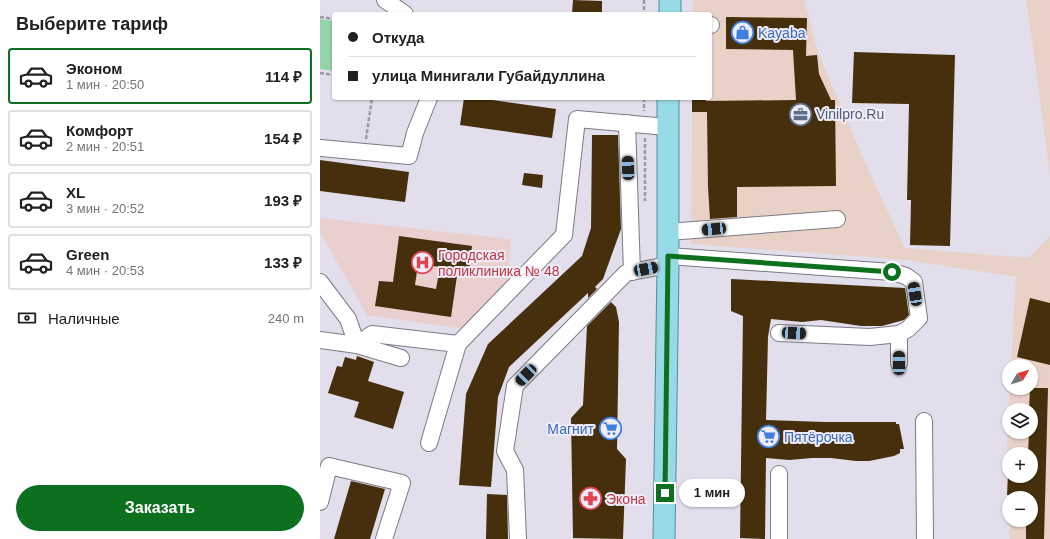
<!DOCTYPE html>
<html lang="ru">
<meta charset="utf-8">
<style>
body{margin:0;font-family:Arial,sans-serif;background:#f6f6f6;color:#202124;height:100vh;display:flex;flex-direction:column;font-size:15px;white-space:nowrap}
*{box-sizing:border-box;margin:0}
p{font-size:13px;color:#757577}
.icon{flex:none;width:22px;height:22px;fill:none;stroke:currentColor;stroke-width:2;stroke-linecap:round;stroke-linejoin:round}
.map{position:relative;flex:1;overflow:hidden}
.panel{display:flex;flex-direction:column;background:#fff;width:320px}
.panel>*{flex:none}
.hud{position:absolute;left:12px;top:12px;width:380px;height:88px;border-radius:4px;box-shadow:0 1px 3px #0004;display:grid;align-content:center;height:88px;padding:0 16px;background:#fff}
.needle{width:26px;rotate:52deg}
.tools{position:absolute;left:682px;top:359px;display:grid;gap:8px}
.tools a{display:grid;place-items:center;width:36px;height:36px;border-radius:50%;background:#fff;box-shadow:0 1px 3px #0004;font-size:20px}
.end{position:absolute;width:18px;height:18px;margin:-9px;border:5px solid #0d701f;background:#fff;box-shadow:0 0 0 2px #fff}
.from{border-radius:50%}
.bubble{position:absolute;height:28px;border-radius:14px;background:#fff;box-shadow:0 1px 3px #0004;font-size:13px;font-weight:700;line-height:28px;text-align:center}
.car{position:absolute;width:12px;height:24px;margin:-12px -6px;border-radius:5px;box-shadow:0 0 3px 1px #0007;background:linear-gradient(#222 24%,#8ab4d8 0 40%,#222 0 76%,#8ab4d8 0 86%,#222 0)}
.hud b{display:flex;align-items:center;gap:14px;height:38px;font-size:15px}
.hud b+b{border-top:1px solid #e0e0e0}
.hud i{width:10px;height:10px;background:#202124}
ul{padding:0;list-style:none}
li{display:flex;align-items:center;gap:12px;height:56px;margin:0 8px 6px;padding:0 8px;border:2px solid #e0e0e0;border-radius:4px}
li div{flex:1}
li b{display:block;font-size:15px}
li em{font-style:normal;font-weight:700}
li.on{border-color:#0d701f}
li>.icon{width:36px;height:36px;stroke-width:1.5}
h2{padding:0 16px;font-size:18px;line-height:48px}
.pay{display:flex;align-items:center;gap:10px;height:44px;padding:0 16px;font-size:15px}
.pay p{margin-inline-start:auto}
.button{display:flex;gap:8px;margin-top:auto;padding:8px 16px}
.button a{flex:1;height:46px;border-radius:24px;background:#0d701f;color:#fff;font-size:16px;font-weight:700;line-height:46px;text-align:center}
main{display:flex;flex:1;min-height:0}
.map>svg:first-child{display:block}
.industrial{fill:#e8d1c6;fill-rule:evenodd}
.medical{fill:#eacfcf}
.green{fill:#93d3a9}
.building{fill:#452f0c;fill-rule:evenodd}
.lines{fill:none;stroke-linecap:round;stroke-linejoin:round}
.minor-casing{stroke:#7d7986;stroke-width:18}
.major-casing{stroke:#4a919f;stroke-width:23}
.path{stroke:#9c99a4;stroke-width:2.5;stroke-dasharray:4 2;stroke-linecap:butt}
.minor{stroke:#fff;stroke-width:16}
.major{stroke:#97dae5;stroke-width:21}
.route{stroke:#0d701f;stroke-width:5}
.labels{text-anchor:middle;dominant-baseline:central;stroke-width:4;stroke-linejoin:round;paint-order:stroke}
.shop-label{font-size:14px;fill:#366cbe;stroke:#f0ebf9;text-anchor:start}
.service-label{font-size:14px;fill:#4e5e75;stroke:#f0ebf9;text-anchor:start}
.health-label{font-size:14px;fill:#be3a42;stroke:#f0ebf9;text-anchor:start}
</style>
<main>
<section class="panel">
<h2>Выберите тариф</h2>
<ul>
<li class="on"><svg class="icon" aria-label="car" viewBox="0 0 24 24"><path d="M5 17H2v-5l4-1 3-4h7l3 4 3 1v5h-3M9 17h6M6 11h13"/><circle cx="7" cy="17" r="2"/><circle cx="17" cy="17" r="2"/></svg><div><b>Эконом</b><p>1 мин · 20:50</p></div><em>114 ₽</em></li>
<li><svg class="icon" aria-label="car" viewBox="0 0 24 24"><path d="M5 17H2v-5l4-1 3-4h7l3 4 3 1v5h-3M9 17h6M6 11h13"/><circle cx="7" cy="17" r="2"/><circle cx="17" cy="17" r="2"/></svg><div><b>Комфорт</b><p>2 мин · 20:51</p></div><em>154 ₽</em></li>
<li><svg class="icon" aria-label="car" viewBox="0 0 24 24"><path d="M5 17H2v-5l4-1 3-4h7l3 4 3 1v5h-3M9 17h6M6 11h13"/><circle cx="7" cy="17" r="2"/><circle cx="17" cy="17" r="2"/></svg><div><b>XL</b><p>3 мин · 20:52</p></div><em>193 ₽</em></li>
<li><svg class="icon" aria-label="car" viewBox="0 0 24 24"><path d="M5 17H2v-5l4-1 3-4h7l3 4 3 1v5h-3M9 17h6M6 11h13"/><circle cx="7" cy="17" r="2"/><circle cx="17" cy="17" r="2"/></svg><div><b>Green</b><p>4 мин · 20:53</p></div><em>133 ₽</em></li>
</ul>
<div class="pay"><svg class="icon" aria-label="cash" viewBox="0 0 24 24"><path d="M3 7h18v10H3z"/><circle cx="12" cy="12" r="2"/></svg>Наличные<p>240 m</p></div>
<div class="button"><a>Заказать</a></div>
</section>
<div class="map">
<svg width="730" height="539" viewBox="0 0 730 539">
<rect width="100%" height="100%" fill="#e2deec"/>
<g class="industrial">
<path d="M373,0H484L497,50L550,174L585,248L709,258L730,236V539H690L686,469L690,388H711V366H691L696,277L587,260L371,244L372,98H390V14H373ZM689,410H711V432H689ZM689,454H711V476H689ZM689,498H711V520H689Z"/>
<path d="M706,0H730V174L712,40Z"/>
</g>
<path class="medical" d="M0,218L191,239L187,287L143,329L47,315L0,232Z"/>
<path class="green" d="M0,19L14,21V71L0,69Z"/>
<g class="building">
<path d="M253,0L282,1V14H252Z"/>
<path d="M406,17L487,18L486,56L497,55L499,74L511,100H515L516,186L417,187V217L390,219L388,187L387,112H372V98H386V101L476,100L473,50L406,49Z"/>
<path d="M534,52L635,55L630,246L590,245L591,200H587L589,104L532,103Z"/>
<path d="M144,98H158L236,109L232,138L140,125Z"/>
<path d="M272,135H298L301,229L283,279L275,287L277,289L268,298V293L189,367L178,397L171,487L139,485L146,394L168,344L262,256L271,228Z"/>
<path d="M0,160L89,172L85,202L0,191Z"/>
<path d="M204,173L223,175L222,188L202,185Z"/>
<path d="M79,236L152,246L149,271L138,269L131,317L55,306L59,281L73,282ZM98,264L120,267L116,289L95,285Z"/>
<path d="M411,279L585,288L589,315L584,320L562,326H541L501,320L482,322L451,319L448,337L446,420L505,422H576V424H579L584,449H580V453L574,456L549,461H536L511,458H492L469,460L446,458L445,539L420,538L423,316L411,311Z"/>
<path d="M710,298L730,303V365L697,357Z"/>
<path d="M291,302L296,307L299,322L297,449L306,459L303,539L253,538L251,418L263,405L267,326Z"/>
<path d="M37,356L54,362L48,381L84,392L73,429L34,417L39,402L8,393L17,366L22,367L25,357L36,360Z"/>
<path d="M710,388H728L724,539H706V520H711V498H707V495H687L688,476H711V454H708L709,432H711V410H709Z"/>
<path d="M31,481L65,489L50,539H14Z"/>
<path d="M167,494L187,495L188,539H166Z"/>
</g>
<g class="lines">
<defs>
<g id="minor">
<path d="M65,0L85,14"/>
<path d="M390,25H391"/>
<path d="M307,123L312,272"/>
<path d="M0,148L89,156L95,133L109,98"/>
<path d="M348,232L517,219"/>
<path d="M348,256L572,272L586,276L594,282L599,318L588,329L579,334L550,337L459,333"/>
<path d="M0,282L28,319L37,345L52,334L138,344L244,235L257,119L347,127"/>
<path d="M579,334V363"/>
<path d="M0,340L37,345L81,358"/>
<path d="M604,421L605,539"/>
<path d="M109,443L138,344"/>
<path d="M0,502L9,466L82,483L64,539"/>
<path d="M198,539L195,470L185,451L195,386L306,273L348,265"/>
<path d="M459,539V474"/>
</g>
<g id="major">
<path d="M350,14V0"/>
<path d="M344,539L348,265V98"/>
</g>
</defs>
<use href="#minor" class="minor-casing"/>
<use href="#major" class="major-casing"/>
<g class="path">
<path d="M324,0V14"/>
<path d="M0,17L14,19"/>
<path d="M0,73L14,75"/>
<path d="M324,98V111"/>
<path d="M325,138V201"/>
<path d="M46,139L52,98"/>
</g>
<use href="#minor" class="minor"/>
<use href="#major" class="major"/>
</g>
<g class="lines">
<path class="route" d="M345,493L348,256L572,272"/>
</g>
<defs>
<symbol id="shop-ring" viewBox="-11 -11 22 22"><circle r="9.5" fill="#f0ebf9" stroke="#3f7fe0" stroke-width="1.5"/><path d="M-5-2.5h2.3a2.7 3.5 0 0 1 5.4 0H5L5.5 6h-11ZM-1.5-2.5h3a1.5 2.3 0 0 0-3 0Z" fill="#3f7fe0"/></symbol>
<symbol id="office-ring" viewBox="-11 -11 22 22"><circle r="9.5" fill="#f0ebf9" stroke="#5c6f8a" stroke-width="1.5"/><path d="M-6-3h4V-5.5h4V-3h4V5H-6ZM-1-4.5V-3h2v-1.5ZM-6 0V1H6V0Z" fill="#5c6f8a"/></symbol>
<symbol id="hospital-ring" viewBox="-11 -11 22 22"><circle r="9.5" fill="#f0ebf9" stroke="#e0444e" stroke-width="1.5"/><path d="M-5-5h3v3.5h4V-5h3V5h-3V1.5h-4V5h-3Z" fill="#e0444e"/></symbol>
<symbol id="supermarket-ring" viewBox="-11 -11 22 22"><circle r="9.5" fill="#f0ebf9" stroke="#3f7fe0" stroke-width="1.5"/><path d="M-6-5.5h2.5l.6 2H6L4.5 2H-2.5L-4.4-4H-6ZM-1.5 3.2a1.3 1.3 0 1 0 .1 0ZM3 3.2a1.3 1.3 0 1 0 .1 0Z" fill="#3f7fe0"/></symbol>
<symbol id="pharmacy-ring" viewBox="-11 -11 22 22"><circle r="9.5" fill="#f0ebf9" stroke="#e0444e" stroke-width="1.5"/><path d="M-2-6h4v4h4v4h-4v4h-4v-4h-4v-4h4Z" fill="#e0444e"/></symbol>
</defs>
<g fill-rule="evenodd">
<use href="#shop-ring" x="410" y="20" width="25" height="25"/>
<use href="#office-ring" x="468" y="102" width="25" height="25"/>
<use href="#hospital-ring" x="90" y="250" width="25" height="25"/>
<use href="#supermarket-ring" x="278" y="416" width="25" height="25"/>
<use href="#supermarket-ring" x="436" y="424" width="25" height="25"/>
<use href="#pharmacy-ring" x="258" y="486" width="25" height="25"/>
</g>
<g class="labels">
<g class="shop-label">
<text x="438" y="33">Kayaba</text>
<text x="274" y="429" text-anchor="end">Магнит</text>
<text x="464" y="437">Пятёрочка</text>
</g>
<g class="service-label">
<text x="496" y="114">Vinilpro.Ru</text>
</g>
<g class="health-label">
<text x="118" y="255">Городская<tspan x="118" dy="16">поликлиника № 48</tspan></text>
<text x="286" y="499">Экона</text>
</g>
</g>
</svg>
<div class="tools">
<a><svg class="needle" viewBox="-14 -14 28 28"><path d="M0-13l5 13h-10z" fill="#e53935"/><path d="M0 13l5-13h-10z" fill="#757577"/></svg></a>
<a><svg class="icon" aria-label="layers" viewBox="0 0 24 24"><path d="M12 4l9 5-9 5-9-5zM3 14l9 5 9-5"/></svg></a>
<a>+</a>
<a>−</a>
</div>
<i class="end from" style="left:572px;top:272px"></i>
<i class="end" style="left:345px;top:493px"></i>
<div class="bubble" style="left:359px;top:479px;width:66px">1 мин</div>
<i class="car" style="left:308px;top:168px;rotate:358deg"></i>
<i class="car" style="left:394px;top:229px;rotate:265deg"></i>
<i class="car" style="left:326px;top:269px;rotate:79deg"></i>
<i class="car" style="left:595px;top:294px;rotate:351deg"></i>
<i class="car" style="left:474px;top:333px;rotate:93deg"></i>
<i class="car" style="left:579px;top:363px;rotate:0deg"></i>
<i class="car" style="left:206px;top:375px;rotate:224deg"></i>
<div class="hud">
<b><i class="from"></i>Откуда</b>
<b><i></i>улица Минигали Губайдуллина</b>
</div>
</div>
</main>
